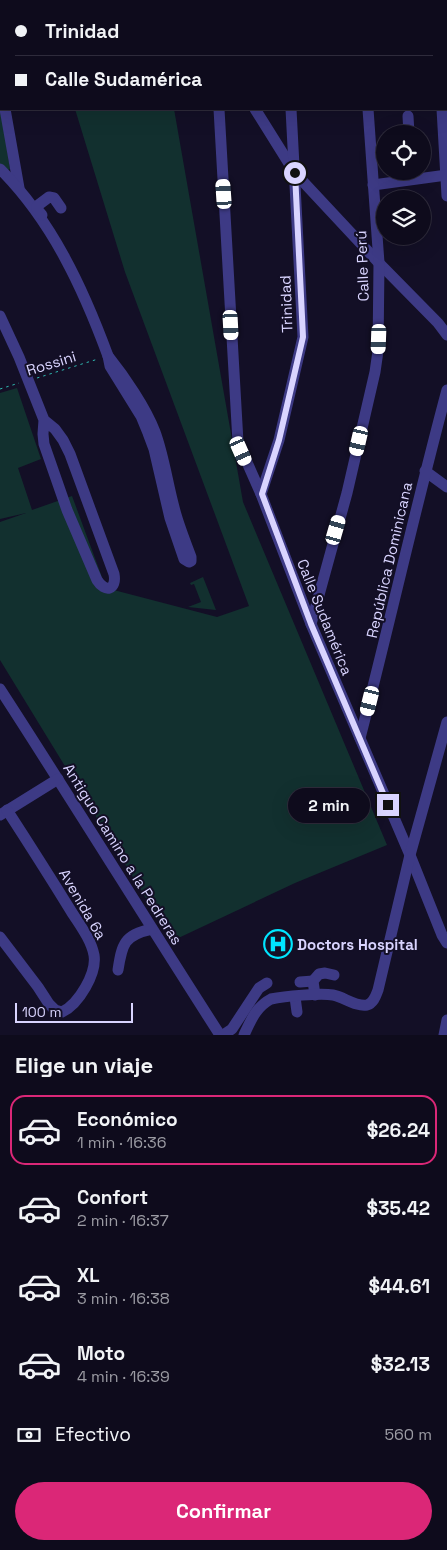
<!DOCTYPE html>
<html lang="es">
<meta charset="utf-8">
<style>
body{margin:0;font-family:"Space Grotesk",sans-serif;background:#171425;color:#f1f3f6;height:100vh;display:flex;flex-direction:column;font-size:19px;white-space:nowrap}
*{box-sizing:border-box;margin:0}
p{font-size:16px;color:#9b9ba3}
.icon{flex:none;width:28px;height:28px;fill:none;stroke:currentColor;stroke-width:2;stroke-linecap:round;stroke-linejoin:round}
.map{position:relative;height:1035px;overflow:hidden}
.side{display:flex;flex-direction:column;background:#0e0b1c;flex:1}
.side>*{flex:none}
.guide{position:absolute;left:0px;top:0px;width:448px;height:110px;box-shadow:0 5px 20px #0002,0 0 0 1px #2e2b3b;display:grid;align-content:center;height:110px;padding:0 15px;background:#0e0b1c}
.buttons{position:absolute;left:376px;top:125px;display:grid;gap:10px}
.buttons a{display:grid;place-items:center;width:55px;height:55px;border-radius:50%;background:#0e0b1c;box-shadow:0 5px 20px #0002,0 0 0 1px #2e2b3b;font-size:25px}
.scale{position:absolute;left:15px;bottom:12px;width:118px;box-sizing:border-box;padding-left:5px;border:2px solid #d9d4ff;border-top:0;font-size:14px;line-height:18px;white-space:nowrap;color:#d9d4ff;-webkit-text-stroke:4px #130f26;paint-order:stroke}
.end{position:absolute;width:22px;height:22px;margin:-11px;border:6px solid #d9d4ff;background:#111;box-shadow:0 0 0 2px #111}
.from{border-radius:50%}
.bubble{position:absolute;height:35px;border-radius:18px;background:#0e0b1c;box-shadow:0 5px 20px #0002,0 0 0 1px #2e2b3b;font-size:16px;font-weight:700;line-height:35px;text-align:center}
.car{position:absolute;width:15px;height:30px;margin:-15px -8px;border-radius:6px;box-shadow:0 0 4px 1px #0007;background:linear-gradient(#fff 24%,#345 0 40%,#fff 0 76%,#345 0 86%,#fff 0)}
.guide b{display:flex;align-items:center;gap:18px;height:48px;font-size:19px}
.guide b+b{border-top:1px solid #2e2b3b}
.guide i{width:12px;height:12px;background:#f1f3f6}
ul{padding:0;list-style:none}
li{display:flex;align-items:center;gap:15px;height:70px;margin:0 10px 8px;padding:0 5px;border:2px solid transparent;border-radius:15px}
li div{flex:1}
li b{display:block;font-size:19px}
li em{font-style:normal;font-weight:700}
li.on{border-color:#db2777}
li>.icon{width:45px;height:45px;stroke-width:1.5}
h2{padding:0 15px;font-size:22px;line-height:60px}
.pay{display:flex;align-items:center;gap:12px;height:55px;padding:0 15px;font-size:19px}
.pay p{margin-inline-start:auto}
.action{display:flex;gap:10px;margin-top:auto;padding:10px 15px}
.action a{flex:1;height:58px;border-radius:30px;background:#db2777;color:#fff;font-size:20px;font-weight:700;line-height:58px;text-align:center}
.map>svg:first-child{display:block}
.green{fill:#12302f}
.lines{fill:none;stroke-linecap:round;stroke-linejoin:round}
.path{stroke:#2fb8b0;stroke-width:1;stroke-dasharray:2.5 4;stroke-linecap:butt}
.minor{stroke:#3d3a85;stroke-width:11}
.route{stroke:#d9d4ff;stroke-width:6}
.labels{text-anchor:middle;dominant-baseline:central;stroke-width:4;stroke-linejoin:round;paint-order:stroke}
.street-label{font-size:15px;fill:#d9d4ff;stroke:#130f26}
.poi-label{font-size:15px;font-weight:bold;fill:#d9d4ff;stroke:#130f26;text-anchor:start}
</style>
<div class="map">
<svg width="447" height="1035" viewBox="0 0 447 1035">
<rect width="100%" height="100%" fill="#130f26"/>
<g class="green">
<path d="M0,101L10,169L6,171L0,165Z"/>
<path d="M75,109H174L243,502L387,845L295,883L172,941L0,660V522L26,513L0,519V393L17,388L41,459L18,468L32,510L72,496L106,588L217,617L249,606L125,272Z"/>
<path d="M203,577L216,610L188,607L201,602L194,584L191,585L190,583Z"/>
</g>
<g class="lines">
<g class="path">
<path d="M37,378L98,359"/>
<path d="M0,389L19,383"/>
</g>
<g class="minor">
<path d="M212,0V1"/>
<path d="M284,0V1"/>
<path d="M360,0V1"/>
<path d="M435,0V1"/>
<path d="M0,13L1,15"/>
<path d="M0,76L1,85"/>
<path d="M5,109L19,188"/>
<path d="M219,109L238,442L261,494L311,624L410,855L442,935L447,943"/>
<path d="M255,109L295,173L379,263L438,323L447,335"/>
<path d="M442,109L447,196"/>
<path d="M408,116L409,134"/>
<path d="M0,169C52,221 83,288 108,356"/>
<path d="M373,185L447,175"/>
<path d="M42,215L37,209V206L49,197L54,198L61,208"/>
<path d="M0,316L19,357L44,420L55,429L63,440L70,454L114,574C117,590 105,593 97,580L67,510L44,444L43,434L44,420"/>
<path d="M108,356C124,376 146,408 155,432C165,459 168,489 177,518C181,531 186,544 191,557V561L189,562L184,559L170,518L154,449L148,433L141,416L110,366Z"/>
<path d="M425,471L447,487"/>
<path d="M261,494L279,440L303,337L291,109"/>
<path d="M311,624L347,493L375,372L378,351L379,263L368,109"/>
<path d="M0,689C74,803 146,920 220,1035"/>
<path d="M360,738C390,622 416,505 447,390"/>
<path d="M0,815L58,779"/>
<path d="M0,937L38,987L49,1004L55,1010L62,1012C79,1004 97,973 94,955C91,939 79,924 71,911C50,877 29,844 7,810"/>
<path d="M118,970C122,944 124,935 152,929"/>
<path d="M300,982L313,981"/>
<path d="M315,995L313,981L319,974L325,973L334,975"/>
<path d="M295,997L297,1012"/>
<path d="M223,1035L232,1029L259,988L267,983"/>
<path d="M244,1035C251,1020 256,1007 271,999C285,996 320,993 333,995C344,997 356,1007 367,1005C374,1003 376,995 378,990L410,855L447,722"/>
<path d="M444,1035L447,1020"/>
</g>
</g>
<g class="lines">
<path class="route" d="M295,173L303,337L279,440L262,494L311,624L388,805"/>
</g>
<defs>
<symbol id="hospital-ring" viewBox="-11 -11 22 22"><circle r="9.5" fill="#130f26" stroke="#00e5ff" stroke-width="1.5"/><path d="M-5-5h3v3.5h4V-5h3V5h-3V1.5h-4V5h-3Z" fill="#00e5ff"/></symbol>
</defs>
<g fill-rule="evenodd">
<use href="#hospital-ring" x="262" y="928" width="32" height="32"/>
</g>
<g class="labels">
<g class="street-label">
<text transform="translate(362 266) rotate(-92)">Calle Perú</text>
<text transform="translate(286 304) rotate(-92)">Trinidad</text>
<text transform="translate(51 363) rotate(-17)">Rossini</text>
<text transform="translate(389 560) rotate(-77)">República Dominicana</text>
<text transform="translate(325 617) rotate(68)">Calle Sudamérica</text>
<text transform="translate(123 854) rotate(58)">Antiguo Camino a la Pedreras</text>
<text transform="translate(83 904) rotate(60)">Avenida 6a</text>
</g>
<g class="poi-label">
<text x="297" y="944">Doctors Hospital</text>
</g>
</g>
</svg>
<div class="buttons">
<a><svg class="icon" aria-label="locate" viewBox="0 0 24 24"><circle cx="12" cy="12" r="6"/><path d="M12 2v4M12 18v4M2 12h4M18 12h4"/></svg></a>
<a><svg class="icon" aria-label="layers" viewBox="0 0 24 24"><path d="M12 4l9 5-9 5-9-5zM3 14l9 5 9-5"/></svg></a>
</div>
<div class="scale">100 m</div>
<i class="end from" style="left:295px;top:173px"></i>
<i class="end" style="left:388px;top:805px"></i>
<div class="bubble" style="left:288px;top:788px;width:82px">2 min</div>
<i class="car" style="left:224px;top:194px;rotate:356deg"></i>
<i class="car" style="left:231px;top:325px;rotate:177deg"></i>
<i class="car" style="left:379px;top:339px;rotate:182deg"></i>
<i class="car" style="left:359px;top:441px;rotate:193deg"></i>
<i class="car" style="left:241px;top:451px;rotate:156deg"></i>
<i class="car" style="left:336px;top:530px;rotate:16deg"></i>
<i class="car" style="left:370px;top:701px;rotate:194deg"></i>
<div class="guide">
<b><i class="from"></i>Trinidad</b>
<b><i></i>Calle Sudamérica</b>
</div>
</div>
<section class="side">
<h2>Elige un viaje</h2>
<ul>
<li class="on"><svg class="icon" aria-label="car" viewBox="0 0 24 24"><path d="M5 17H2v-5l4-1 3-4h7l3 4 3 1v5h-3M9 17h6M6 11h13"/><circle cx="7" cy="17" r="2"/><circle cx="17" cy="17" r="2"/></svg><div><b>Económico</b><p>1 min · 16:36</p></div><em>$26.24</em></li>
<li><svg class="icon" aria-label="car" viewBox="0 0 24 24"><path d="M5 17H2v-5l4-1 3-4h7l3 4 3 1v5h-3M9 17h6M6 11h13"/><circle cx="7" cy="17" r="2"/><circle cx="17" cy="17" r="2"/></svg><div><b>Confort</b><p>2 min · 16:37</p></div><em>$35.42</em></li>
<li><svg class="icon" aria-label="car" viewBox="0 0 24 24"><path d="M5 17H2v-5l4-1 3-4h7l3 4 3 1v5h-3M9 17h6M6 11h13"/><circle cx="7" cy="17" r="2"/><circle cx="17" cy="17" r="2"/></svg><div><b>XL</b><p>3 min · 16:38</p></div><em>$44.61</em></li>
<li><svg class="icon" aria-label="car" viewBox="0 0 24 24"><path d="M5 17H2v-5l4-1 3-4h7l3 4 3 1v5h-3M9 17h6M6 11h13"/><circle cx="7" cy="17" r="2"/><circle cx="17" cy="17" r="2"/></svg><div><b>Moto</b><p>4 min · 16:39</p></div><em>$32.13</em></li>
</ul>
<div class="pay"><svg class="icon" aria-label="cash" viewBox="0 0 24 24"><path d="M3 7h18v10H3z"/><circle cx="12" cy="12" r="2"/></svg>Efectivo<p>560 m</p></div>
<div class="action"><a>Confirmar</a></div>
</section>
